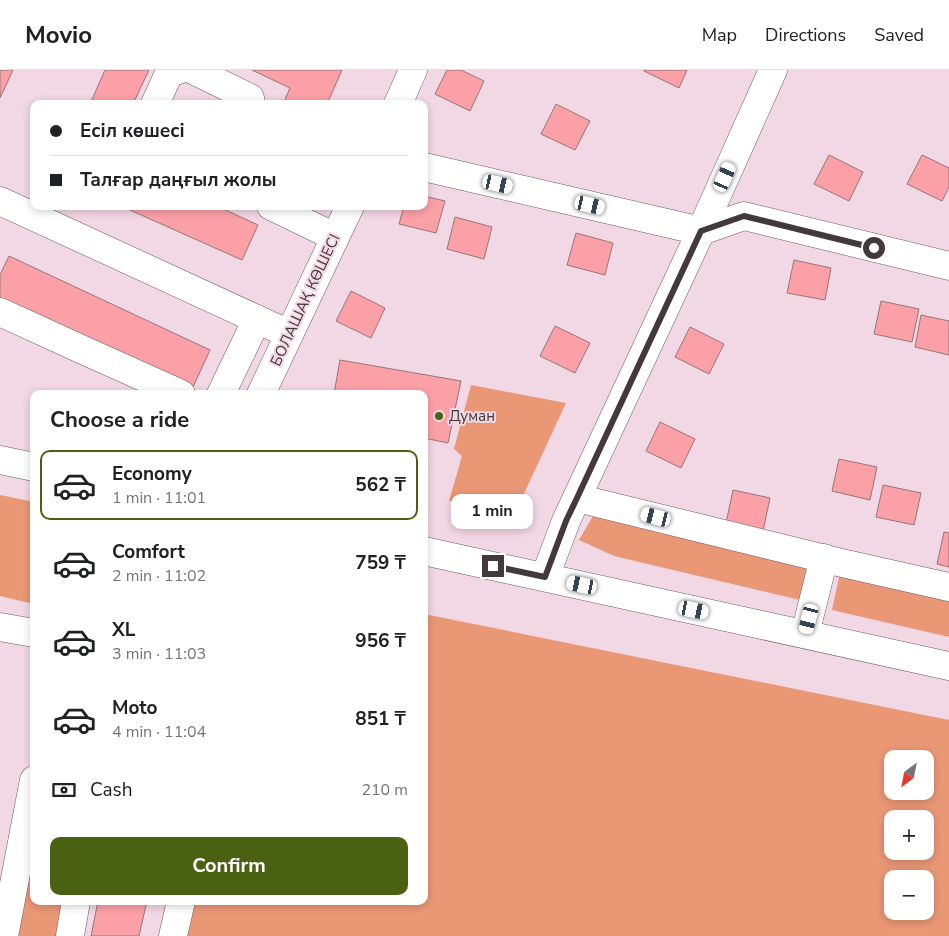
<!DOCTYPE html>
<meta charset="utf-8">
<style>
body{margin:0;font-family:"Nunito Sans",sans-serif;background:#f6f6f6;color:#202124;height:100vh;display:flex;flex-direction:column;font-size:19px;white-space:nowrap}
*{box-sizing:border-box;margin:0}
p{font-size:16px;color:#757577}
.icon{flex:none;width:28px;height:28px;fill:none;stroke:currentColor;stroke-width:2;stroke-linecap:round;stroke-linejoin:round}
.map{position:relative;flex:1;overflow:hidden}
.side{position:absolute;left:30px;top:320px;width:398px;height:515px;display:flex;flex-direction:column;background:#fff;border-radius:10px;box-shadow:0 2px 8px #0003}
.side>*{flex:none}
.hud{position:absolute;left:30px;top:30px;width:398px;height:110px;border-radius:10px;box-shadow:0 2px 8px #0003;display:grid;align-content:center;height:110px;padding:0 20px;background:#fff}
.needle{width:32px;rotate:212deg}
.tools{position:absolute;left:884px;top:680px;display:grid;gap:10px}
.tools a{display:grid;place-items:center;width:50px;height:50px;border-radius:10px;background:#fff;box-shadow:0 2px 8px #0003;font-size:25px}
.end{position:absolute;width:22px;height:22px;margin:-11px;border:6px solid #43383d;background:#fff;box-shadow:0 0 0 2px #fff}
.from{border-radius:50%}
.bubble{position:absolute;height:35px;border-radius:10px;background:#fff;box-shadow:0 2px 8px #0003;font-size:16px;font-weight:700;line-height:35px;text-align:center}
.car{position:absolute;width:15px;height:30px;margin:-15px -8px;border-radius:6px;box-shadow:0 0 4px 1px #0007;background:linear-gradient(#fff 24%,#345 0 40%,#fff 0 76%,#345 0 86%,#fff 0)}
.hud b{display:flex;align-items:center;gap:18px;height:48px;font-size:19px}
.hud b+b{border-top:1px solid #e0e0e0}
.hud i{width:12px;height:12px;background:#202124}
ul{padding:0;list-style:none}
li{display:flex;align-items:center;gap:15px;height:70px;margin:0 10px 8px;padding:0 10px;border:2px solid transparent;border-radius:10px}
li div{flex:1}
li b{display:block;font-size:19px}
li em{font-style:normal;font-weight:700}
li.selected{border-color:#496110}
li>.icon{width:45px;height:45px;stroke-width:1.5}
h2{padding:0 20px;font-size:22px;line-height:60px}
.pay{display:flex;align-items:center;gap:12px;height:55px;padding:0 20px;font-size:19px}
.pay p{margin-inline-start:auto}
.cta{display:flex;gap:10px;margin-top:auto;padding:10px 20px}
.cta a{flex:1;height:58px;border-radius:10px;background:#496110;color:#fff;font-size:20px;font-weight:700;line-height:58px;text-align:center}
header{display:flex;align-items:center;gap:30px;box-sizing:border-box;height:70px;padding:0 25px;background:#fff;border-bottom:1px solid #e0e0e0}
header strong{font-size:24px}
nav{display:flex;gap:28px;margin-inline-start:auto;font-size:18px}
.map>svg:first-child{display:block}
.green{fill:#ea9776;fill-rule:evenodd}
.building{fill:#fca0a8;stroke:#927778}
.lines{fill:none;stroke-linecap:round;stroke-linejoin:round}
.minor-casing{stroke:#705965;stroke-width:29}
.major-casing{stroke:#705965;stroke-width:29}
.minor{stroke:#fff;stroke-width:28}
.major{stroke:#fff;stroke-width:28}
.route{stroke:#43383d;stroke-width:6}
.poi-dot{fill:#496110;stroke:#f2d7e4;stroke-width:2}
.labels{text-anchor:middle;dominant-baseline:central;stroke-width:4;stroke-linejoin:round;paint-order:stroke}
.street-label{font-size:15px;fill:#43383d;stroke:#f2d7e4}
.poi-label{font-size:15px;fill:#43383d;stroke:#f2d7e4;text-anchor:start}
</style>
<header>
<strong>Movio</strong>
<nav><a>Map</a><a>Directions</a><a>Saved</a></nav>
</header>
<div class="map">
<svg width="949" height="866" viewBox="0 0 949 866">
<rect width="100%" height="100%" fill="#f2d7e4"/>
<g class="green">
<path d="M471,315L566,333L516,441L449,431L462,386L454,379Z"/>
<path d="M0,425L34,432V534L0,526Z"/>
<path d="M600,434L824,488L813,533L614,486L579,470Z"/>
<path d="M842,493L949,518V567L832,540Z"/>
<path d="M424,544L949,650V866H173L181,831H424ZM892,689H925V721H892ZM892,749H925V781H892ZM892,809H925V841H892Z"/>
<path d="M34,784V831H66L60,866H16Z"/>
</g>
<g class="building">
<path d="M0,0H13L0,28Z"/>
<path d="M105,0H149L133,34H90Z"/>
<path d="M252,0H342L327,34H283L290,18Z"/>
<path d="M447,0H461L484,11L470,41L435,24Z"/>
<path d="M644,0H687L679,18L644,1Z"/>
<path d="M556,34L590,51L575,80L541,64Z"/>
<path d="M829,85L863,102L849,131L814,114Z"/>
<path d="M922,85L949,98V117L942,131L907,114Z"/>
<path d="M424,126L445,131L436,163L399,154L404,136H424Z"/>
<path d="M121,136H217L258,155L242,190Z"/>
<path d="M455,147L492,157L484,189L447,179Z"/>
<path d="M576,163L613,173L605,205L567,195Z"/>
<path d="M9,186L210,280L193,317L0,228V205Z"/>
<path d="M794,190L831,198L825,230L787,223Z"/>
<path d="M351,221L385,238L371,268L336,251Z"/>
<path d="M881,231L919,239L912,272L874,264Z"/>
<path d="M921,245L949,251V285L915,277Z"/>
<path d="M555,256L590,273L575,303L540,286Z"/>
<path d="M690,257L724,274L709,304L675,287Z"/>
<path d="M340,290L461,311L448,373L424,368V324H334Z"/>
<path d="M660,352L695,369L681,398L646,381Z"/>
<path d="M839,389L877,397L870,430L832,421Z"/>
<path d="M883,415L921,423L914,455L876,447Z"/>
<path d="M733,420L770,428L763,461L726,453Z"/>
<path d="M944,462L949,463V497L937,494Z"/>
<path d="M98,831H147L139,866H91Z"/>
</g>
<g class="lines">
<defs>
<g id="minor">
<path d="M193,0L250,28L251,34"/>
<path d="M155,34L170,1L179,0"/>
<path d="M398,34L413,0"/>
<path d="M424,97L701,161L744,146L949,196"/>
<path d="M0,131L289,264"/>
<path d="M271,136L335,167"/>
<path d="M0,242L83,280L181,324"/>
<path d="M221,324L257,249"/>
<path d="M261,324L350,136"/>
<path d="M577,428L842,493L949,517"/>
<path d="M545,507L566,451L701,161L773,0"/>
<path d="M0,557L34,563"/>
<path d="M805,564L824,488"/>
<path d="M4,866L34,710"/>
<path d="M70,866L76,831"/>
<path d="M173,866L181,831"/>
</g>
<g id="major">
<path d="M0,390L34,397"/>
<path d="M424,481L949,596"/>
</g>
</defs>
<use href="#minor" class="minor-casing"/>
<use href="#major" class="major-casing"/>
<use href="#minor" class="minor"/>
<use href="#major" class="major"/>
</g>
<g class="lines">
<path class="route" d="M493,496L545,507L566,451L577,428L701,161L744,146L874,178"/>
</g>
<circle class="poi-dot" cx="439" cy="346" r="5"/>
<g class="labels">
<g class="street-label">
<text transform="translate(305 230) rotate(-65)">БОЛАШАҚ КӨШЕСІ</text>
</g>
<g class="poi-label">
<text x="449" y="346">Думан</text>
</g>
</g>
</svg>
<div class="tools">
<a><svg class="needle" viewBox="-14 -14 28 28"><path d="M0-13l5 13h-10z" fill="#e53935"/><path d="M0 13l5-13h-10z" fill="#757577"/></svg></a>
<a>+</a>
<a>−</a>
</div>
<i class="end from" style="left:874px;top:178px"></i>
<i class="end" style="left:493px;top:496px"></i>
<div class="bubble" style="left:451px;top:424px;width:82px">1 min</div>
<i class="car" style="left:725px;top:107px;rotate:24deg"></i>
<i class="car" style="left:498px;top:114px;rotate:103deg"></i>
<i class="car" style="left:590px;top:135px;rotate:103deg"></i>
<i class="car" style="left:656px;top:447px;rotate:284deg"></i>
<i class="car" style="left:582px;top:515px;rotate:282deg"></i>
<i class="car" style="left:694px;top:540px;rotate:102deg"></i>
<i class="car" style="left:809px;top:549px;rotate:194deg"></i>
<div class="hud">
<b><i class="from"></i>Есіл көшесі</b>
<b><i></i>Талғар даңғыл жолы</b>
</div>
<section class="side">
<h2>Choose a ride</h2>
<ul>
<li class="selected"><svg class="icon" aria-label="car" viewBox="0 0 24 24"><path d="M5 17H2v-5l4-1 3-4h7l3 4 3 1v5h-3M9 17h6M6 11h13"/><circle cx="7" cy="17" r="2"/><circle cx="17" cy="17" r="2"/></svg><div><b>Economy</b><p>1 min · 11:01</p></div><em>562 ₸</em></li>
<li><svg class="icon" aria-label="car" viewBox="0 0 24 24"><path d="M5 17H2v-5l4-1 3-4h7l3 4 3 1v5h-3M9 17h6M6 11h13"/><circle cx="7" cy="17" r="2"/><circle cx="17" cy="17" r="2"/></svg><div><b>Comfort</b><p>2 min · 11:02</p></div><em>759 ₸</em></li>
<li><svg class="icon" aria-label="car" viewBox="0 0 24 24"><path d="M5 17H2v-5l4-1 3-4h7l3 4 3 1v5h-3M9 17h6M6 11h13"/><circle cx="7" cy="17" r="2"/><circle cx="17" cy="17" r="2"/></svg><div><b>XL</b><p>3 min · 11:03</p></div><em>956 ₸</em></li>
<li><svg class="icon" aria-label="car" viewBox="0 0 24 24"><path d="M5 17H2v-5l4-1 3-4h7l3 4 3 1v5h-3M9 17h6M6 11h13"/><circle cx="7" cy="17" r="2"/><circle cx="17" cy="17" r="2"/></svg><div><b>Moto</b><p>4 min · 11:04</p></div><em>851 ₸</em></li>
</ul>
<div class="pay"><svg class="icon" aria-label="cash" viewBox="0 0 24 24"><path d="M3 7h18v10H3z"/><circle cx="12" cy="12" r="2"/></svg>Cash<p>210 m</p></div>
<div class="cta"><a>Confirm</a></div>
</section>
</div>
